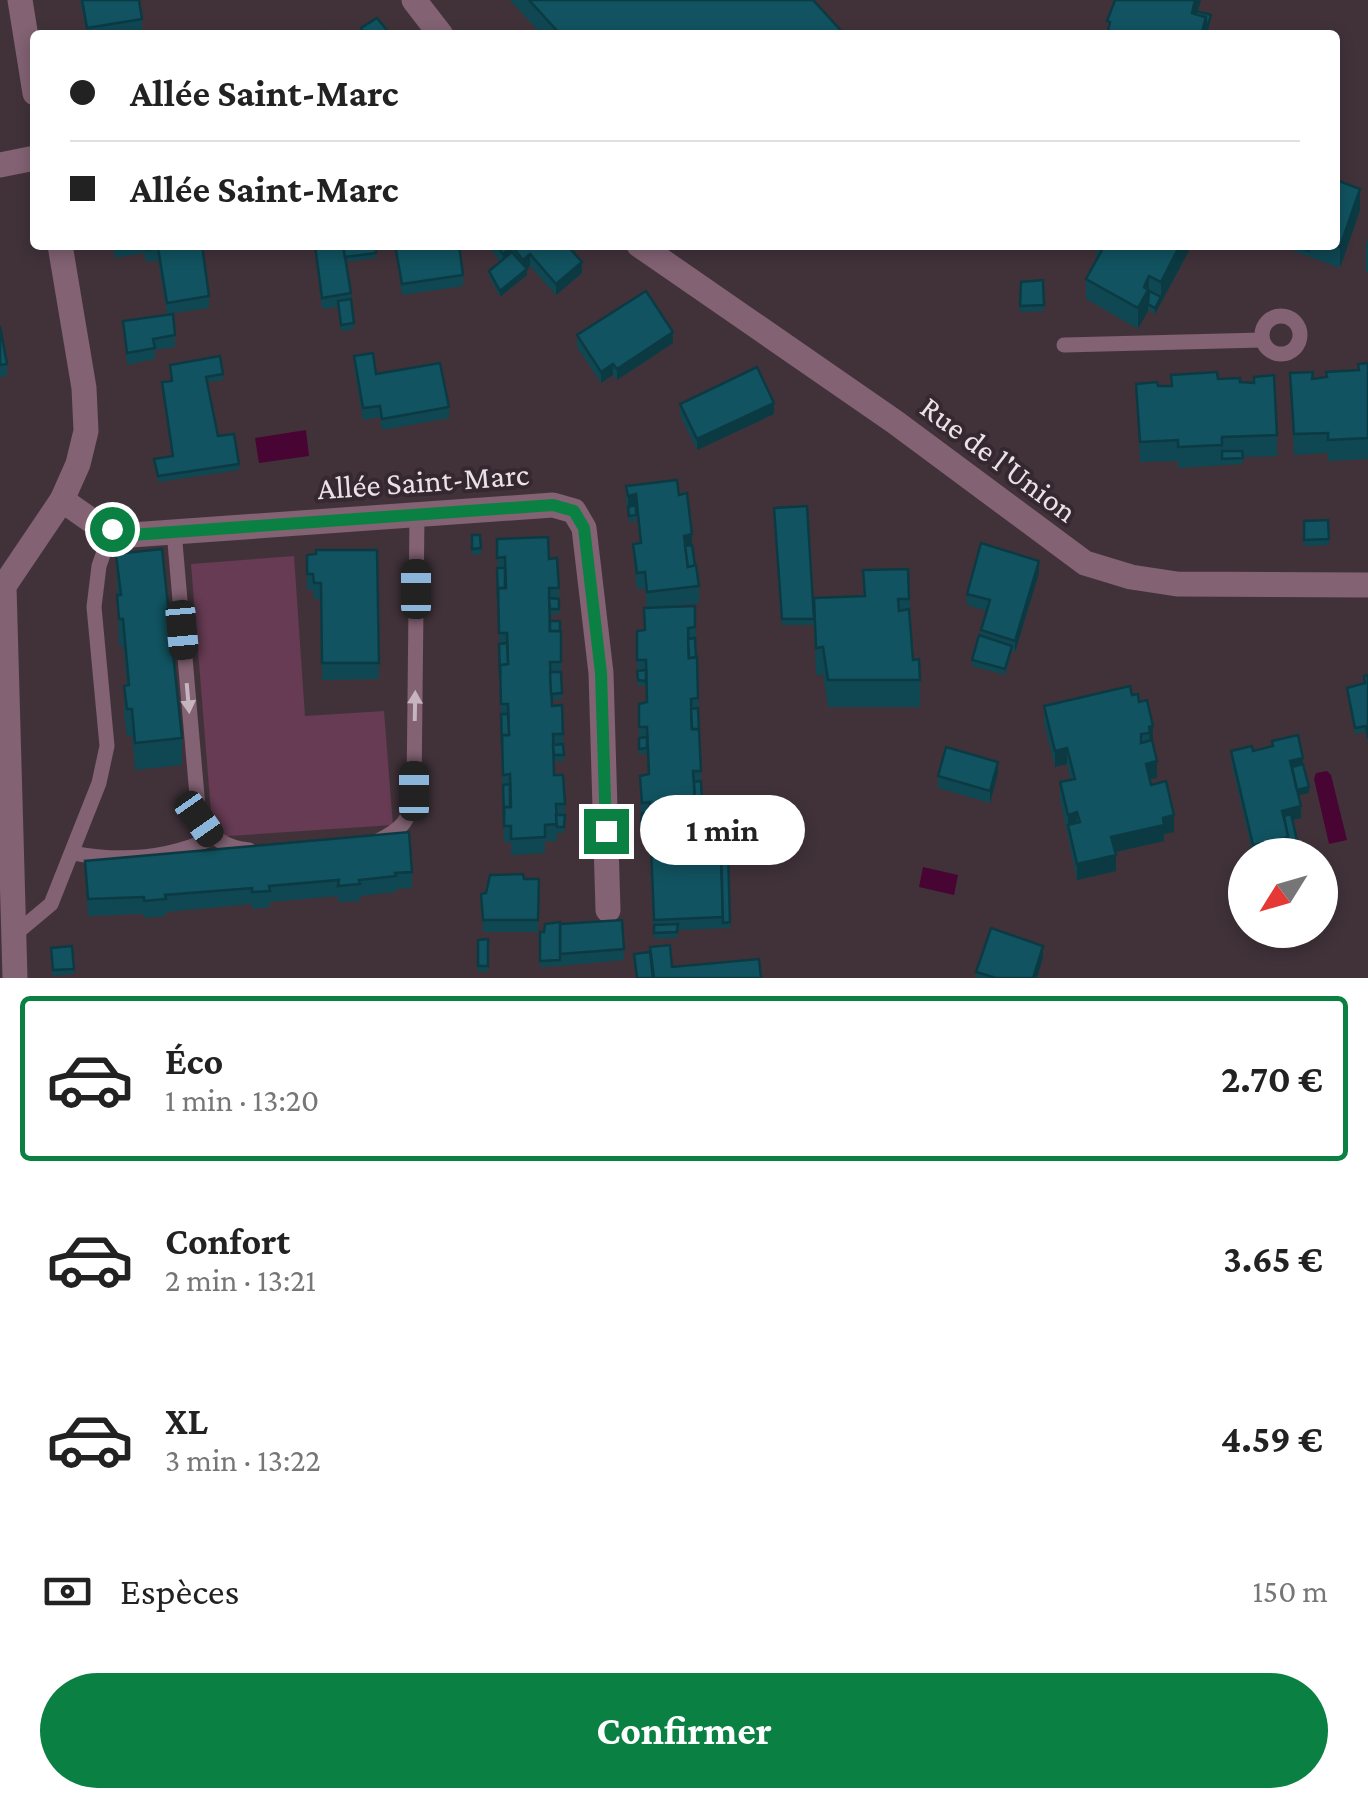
<!DOCTYPE html>
<html lang="fr">
<meta charset="utf-8">
<style>
body{margin:0;font-family:"Crimson Pro",serif;background:#f6f6f6;color:#222;height:100vh;display:flex;flex-direction:column;font-size:38px;white-space:nowrap}
*{box-sizing:border-box;margin:0}
p{font-size:32px;color:#767676}
.icon{flex:none;width:55px;height:55px;fill:none;stroke:currentColor;stroke-width:2;stroke-linecap:round;stroke-linejoin:round}
.map{position:relative;height:978px;overflow:hidden}
.details{display:flex;flex-direction:column;background:#fff;flex:1}
.details>*{flex:none}
.banner{position:absolute;left:30px;top:30px;width:1310px;height:220px;border-radius:10px;box-shadow:0 5px 15px #0003;display:grid;align-content:center;height:220px;padding:0 40px;background:#fff}
.needle{width:65px;rotate:233deg}
.controls{position:absolute;left:1228px;top:838px;display:grid;gap:20px}
.controls a{display:grid;place-items:center;width:110px;height:110px;border-radius:50%;background:#fff;box-shadow:0 5px 15px #0003;font-size:50px}
.end{position:absolute;width:45px;height:45px;margin:-22px;border:12px solid #0b8043;background:#fff;box-shadow:0 0 0 5px #fff}
.from{border-radius:50%}
.bubble{position:absolute;height:70px;border-radius:35px;background:#fff;box-shadow:0 5px 15px #0003;font-size:32px;font-weight:700;line-height:70px;text-align:center}
.car{position:absolute;width:30px;height:60px;margin:-30px -15px;border-radius:12px;box-shadow:0 0 8px 2px #0007;background:linear-gradient(#222 24%,#8ab4d8 0 40%,#222 0 76%,#8ab4d8 0 86%,#222 0)}
.banner b{display:flex;align-items:center;gap:35px;height:95px;font-size:38px}
.banner b+b{border-top:2px solid #e0e0e0}
.banner i{width:25px;height:25px;background:#222}
ul{padding:18px 0 0;list-style:none}
li{display:flex;align-items:center;gap:30px;height:165px;margin:0 20px 15px;padding:0 20px;border:5px solid transparent;border-radius:10px}
li div{flex:1}
li b{display:block;font-size:38px}
li em{font-style:normal;font-weight:700}
li.current{border-color:#0b8043}
li>.icon{width:90px;height:90px;stroke-width:1.5}
.pay{display:flex;align-items:center;gap:25px;height:110px;padding:0 40px;font-size:38px}
.pay p{margin-inline-start:auto}
.cta{display:flex;gap:20px;margin-top:auto;padding:20px 40px}
.cta a{flex:1;height:115px;border-radius:60px;background:#0b8043;color:#fff;font-size:40px;font-weight:700;line-height:115px;text-align:center}
.map>svg:first-child{display:block}
.green{fill:#663b53}
.water{fill:#480433}
.lines{fill:none;stroke-linecap:round;stroke-linejoin:round}
.lane{stroke:#826273;stroke-width:15}
.street{stroke:#826273;stroke-width:25}
.wall{fill:#0f4753}
.shaded-wall{fill:#0c3a43}
.building{fill:#115360;stroke:#0c3a43;stroke-width:2.5}
.oneway{fill:#c6b5be}
.route{stroke:#0b8043;stroke-width:12}
.labels{text-anchor:middle;dominant-baseline:central;stroke-width:8;stroke-linejoin:round;paint-order:stroke}
.street-label{font-size:32px;fill:#ebe2e7;stroke:#362830}
</style>
<div class="map">
<svg width="1368" height="978" viewBox="0 0 1368 978">
<rect width="100%" height="100%" fill="#41323a"/>
<path class="green" d="M294,556L305,716L384,711L393,825L213,837L191,564Z"/>
<g class="water">
<path d="M306,430L309,456L259,463L255,438Z"/>
<path d="M1327,771L1331,775L1347,840L1329,844L1314,779L1316,773Z"/>
<path d="M923,867L958,875L954,895L919,887Z"/>
</g>
<g class="lines">
<g class="lane">
<circle cx="1281" cy="335" r="19"/>
<path d="M1064,345L1262,340"/>
<path d="M174,531L199,819C213,838 225,848 249,850"/>
<path d="M376,842C404,828 409,822 414,791L417,514"/>
<path d="M72,853C120,862 168,859 212,838"/>
<path d="M14,935L51,904L99,783L107,746L94,607L99,566L112,529"/>
</g>
<g class="street">
<path d="M20,0L35,93"/>
<path d="M414,0L441,35"/>
<path d="M0,165L35,158"/>
<path d="M639,245L895,422L1085,563L1131,577L1177,584L1368,585"/>
<path d="M62,500L92,521L131,535L553,505L574,511L584,528L601,673L608,910"/>
<path d="M15,978L4,586L62,500L78,464L86,431L84,388L60,245"/>
</g>
</g>
<g class="wall">
<path d="M80,0H139L142,19V30L115,35H87Z"/>
<path d="M510,0H813L845,35H542Z"/>
<path d="M1360,210L1340,268L1277,245H1335Z"/>
<path d="M1368,238V272H1366V245Z"/>
<path d="M113,245H202L209,296V308L167,314L158,260L146,262L144,253L115,258Z"/>
<path d="M314,245H375L376,258L346,262L351,293L354,329L341,331L338,307L322,309Z"/>
<path d="M395,245L463,275V286L402,295Z"/>
<path d="M487,245H567L582,273L556,295L530,266L526,269L527,275L500,297L489,276V271L500,261Z"/>
<path d="M1096,245H1192L1155,314L1148,310L1138,329L1086,299V279L1096,261Z"/>
<path d="M1043,280L1044,311L1020,312L1021,282Z"/>
<path d="M123,321L175,335V347L155,350V359L127,365Z"/>
<path d="M0,326L7,364V376L0,377Z"/>
<path d="M577,335L673,343L617,380L613,375L601,383L577,347Z"/>
<path d="M354,356L376,374L449,407V418L382,430L380,417L363,420L354,368Z"/>
<path d="M1368,363V459L1328,461V453L1294,455L1290,373L1312,379L1326,377L1359,370Z"/>
<path d="M170,365L223,374V380L208,382L218,436L239,464V470L158,482L154,459L172,456L162,388V382L171,381Z"/>
<path d="M1218,379L1240,382L1277,435V456L1242,457L1243,464L1178,468V461L1140,462L1136,384L1171,386Z"/>
<path d="M680,404L774,414L697,450L680,415Z"/>
<path d="M626,486L678,490L692,545L699,586V603L649,608L695,606L703,836L649,838V829L641,830L640,776L648,775L647,744V754H639V704L646,702V686H638L637,631L644,630V608H647L645,589H637L632,544L640,543L636,512V521L629,522L626,502Z"/>
<path d="M774,508L814,619L863,596V570L908,569L913,660L920,680V707H828L823,674L816,675L814,625H782Z"/>
<path d="M1328,520L1329,545L1304,546V521Z"/>
<path d="M472,535H480L481,554L472,555Z"/>
<path d="M497,539L549,558L559,588V614L550,615V631L560,621L562,699L552,700V705L562,704L564,761H554V775L565,804L564,833H557V841H545V853L511,855V842H504Z"/>
<path d="M377,550L379,679L322,680L321,599H314L313,590H307V555Z"/>
<path d="M116,554L182,738V765L135,770L132,736H127L124,713V686L127,685L123,646H119Z"/>
<path d="M1039,573L1015,652L1012,651L1005,675L972,666V660L981,636V630L987,611L967,605V594Z"/>
<path d="M1368,675V744L1366,732L1355,734L1347,694V688L1365,683Z"/>
<path d="M1132,695L1139,702L1147,700L1157,778L1150,779L1174,832L1164,834V841L1115,852L1116,871L1077,880L1060,799V782L1071,780L1067,764L1055,767L1044,723V706Z"/>
<path d="M1272,741L1303,764L1309,793L1298,795L1301,818L1292,820L1297,846L1259,855H1253L1231,762V751H1253L1272,746Z"/>
<path d="M998,773L990,803L938,788V776Z"/>
<path d="M651,847L730,922V928L678,930L677,938L654,939Z"/>
<path d="M85,861L412,872V888L396,889V892L360,896V901L338,902V896L270,902V907L252,909V904L166,912V916L144,918V914L88,916Z"/>
<path d="M524,879H539L538,932H483L481,894Z"/>
<path d="M622,920L624,960L560,966V963V966L540,967V932H544L560,924Z"/>
<path d="M488,939V971L478,972V940Z"/>
<path d="M72,946L74,974L53,976L51,948Z"/>
<path d="M1043,957L1037,978H976V972Z"/>
</g>
<g class="shaded-wall">
<path d="M1195,0H1201L1193,28L1192,13Z"/>
<path d="M1211,15L1207,35H1201L1206,17Z"/>
<path d="M1360,189V210L1340,268V247Z"/>
<path d="M1180,245H1192L1155,314V308L1161,297V282Z"/>
<path d="M512,246V258L503,265V254Z"/>
<path d="M530,254V266L523,271V260Z"/>
<path d="M582,262V273L556,295V284Z"/>
<path d="M527,269V275L500,297V291Z"/>
<path d="M1149,276L1148,311L1138,329V308L1144,287Z"/>
<path d="M673,332V343L617,380V369Z"/>
<path d="M613,364V375L601,383V372Z"/>
<path d="M774,403V414L697,450V439Z"/>
<path d="M636,494V510L628,507V513V496Z"/>
<path d="M692,534V550L684,552V536Z"/>
<path d="M1039,561V573L1015,652V641Z"/>
<path d="M1153,726V742L1150,743L1149,727Z"/>
<path d="M1067,748V764L1055,767V751Z"/>
<path d="M1303,758V769L1292,772L1290,761Z"/>
<path d="M1157,761V778L1146,780V764Z"/>
<path d="M998,762V773L990,803V791Z"/>
<path d="M1309,787V793L1296,796V790Z"/>
<path d="M1301,806V818L1284,822L1282,811Z"/>
<path d="M1077,812V829L1068,826V815Z"/>
<path d="M1174,815V832L1164,834V841L1111,853V837Z"/>
<path d="M1289,837L1297,840V846L1253,855V845Z"/>
<path d="M1116,855V871L1077,880V864Z"/>
<path d="M1043,946V957L1037,978H1033Z"/>
</g>
<g class="building">
<path d="M82,0H139L142,19L87,28Z"/>
<path d="M529,0H813L845,35H561Z"/>
<path d="M1115,0H1195L1192,13L1206,17L1201,35H1107L1110,22L1107,21Z"/>
<path d="M1196,11L1211,15L1206,32V17L1195,14Z"/>
<path d="M377,18L391,35H365L361,28Z"/>
<path d="M321,31L322,35H300Z"/>
<path d="M1339,181L1360,189L1340,247L1334,245L1335,186Z"/>
<path d="M145,245H202L209,296L167,303L158,248L146,250Z"/>
<path d="M315,245H343L351,293L322,298Z"/>
<path d="M343,245H375L376,253L345,257Z"/>
<path d="M395,245H459L463,275L402,284Z"/>
<path d="M496,245H567L582,262L556,284L530,254L523,260L512,246L503,254Z"/>
<path d="M1097,245H1180L1161,282L1149,276L1144,287L1148,290L1138,308L1086,279L1103,248Z"/>
<path d="M1294,245H1307L1309,246V251Z"/>
<path d="M512,252L527,269L500,291L489,271Z"/>
<path d="M1043,280L1044,305L1020,306L1021,282Z"/>
<path d="M646,291L673,332L617,369L613,364L601,372L577,335Z"/>
<path d="M1149,291L1161,297L1155,308L1148,304Z"/>
<path d="M351,299L354,323L341,325L338,301Z"/>
<path d="M173,314L175,335L153,339L155,348L127,353L123,321Z"/>
<path d="M0,326L7,364L0,365Z"/>
<path d="M373,353L376,374L440,363L449,407L382,419L380,406L363,408L354,356Z"/>
<path d="M220,356L223,374L206,377L218,436L234,434L239,464L158,476L154,459L173,456L162,382L172,381L170,365Z"/>
<path d="M1368,363V438L1328,440V433L1294,434L1290,373L1313,372L1312,379L1327,377L1326,372L1359,370L1358,364Z"/>
<path d="M757,367L774,403L697,439L680,404Z"/>
<path d="M1217,372L1218,379L1240,378V382L1254,383V377L1274,375L1277,435L1222,437V445L1178,447V440L1140,442L1136,384L1157,382L1158,386H1172L1171,375Z"/>
<path d="M1222,451H1242L1243,458L1222,459Z"/>
<path d="M677,480L679,495L687,493L692,534L684,536L688,567L696,565L699,586L647,592L645,572L637,573L633,544L641,543L636,494L628,496L626,486Z"/>
<path d="M636,505V515L629,516L628,507Z"/>
<path d="M807,506L814,619H782L774,508Z"/>
<path d="M1328,520L1329,539L1304,540V521Z"/>
<path d="M472,535H480L481,548L472,549Z"/>
<path d="M548,537L549,559L557,558L559,588H549L550,631H561V662H550L552,706L562,705L563,734H553L554,775H563L565,804H556L557,824L545,825V837L511,839V826H504V807H511L510,774L503,775L502,735H509L508,704H501L500,665L508,664L507,633H499L498,588H506L505,557L497,558V539Z"/>
<path d="M981,543L1039,561L1015,641L981,630L990,600L967,594Z"/>
<path d="M692,545L695,565L688,567L685,546Z"/>
<path d="M162,549L182,738L135,743L132,709H127L124,686L129,685L123,619H119L117,595H121L116,554Z"/>
<path d="M316,550H377L379,663H322L321,583H314L313,574H307V555L316,554Z"/>
<path d="M497,568H505V588H498V599Z"/>
<path d="M908,569L909,599H898L899,611L909,609L913,660L919,659L920,680H828L823,647L816,648L814,598L865,596L863,570Z"/>
<path d="M549,598L559,599V609H550Z"/>
<path d="M695,606V627L688,628L689,658L697,657L698,698L691,699L692,729H699L701,771H693L695,800L702,802L703,820L649,822L650,802L642,803L640,776L649,774L647,727H639V704L647,702L646,660H637V631L645,630L644,608Z"/>
<rect x="550" y="621" width="10" height="10"/>
<path d="M979,635L1012,646L1005,669L972,660Z"/>
<path d="M695,638L696,657L689,658L688,639Z"/>
<path d="M507,643L508,664L500,665V675L499,644Z"/>
<path d="M646,670V681L638,680L637,671Z"/>
<path d="M550,672H561L562,693L551,694Z"/>
<path d="M1368,675V738L1366,726L1355,728L1347,688L1365,683L1364,676Z"/>
<path d="M1130,686L1132,695L1138,694L1139,702L1147,700L1153,726L1149,727L1150,733L1141,734V743L1152,740L1157,761L1146,764L1151,785L1166,781L1174,815L1163,818L1164,825L1111,837L1116,855L1077,864L1068,825L1080,822L1077,812L1068,815L1060,782L1075,779L1067,748L1055,751L1044,706Z"/>
<path d="M698,708L699,729H692L691,709Z"/>
<path d="M501,714H508L509,735H502V745Z"/>
<path d="M1298,735L1303,758L1290,761L1301,806L1282,811L1289,837L1253,845L1231,751L1252,746L1253,751L1273,746L1272,741Z"/>
<path d="M647,737V748L639,749V738Z"/>
<path d="M563,744L564,755H554L553,745Z"/>
<path d="M946,747L998,762L990,791L938,776Z"/>
<path d="M1303,764L1309,787L1297,790L1292,767Z"/>
<path d="M701,781L702,801L695,800L694,782Z"/>
<path d="M510,784V807H504V818L503,785Z"/>
<path d="M642,813H649V823L641,824Z"/>
<path d="M1291,814L1297,840L1289,842L1284,816Z"/>
<path d="M556,815H565L564,827H557Z"/>
<path d="M409,832L412,872L395,873L396,876L359,880L360,884L338,886L339,880L269,886L270,891L252,892V888L165,895L166,899L144,901V897L88,899L85,861Z"/>
<path d="M721,844L723,917L654,920L651,847Z"/>
<path d="M728,849L730,922L723,923L721,850Z"/>
<path d="M523,874L524,879H539L538,920H483L481,894L486,893L490,875Z"/>
<path d="M622,920L624,949L560,954V924Z"/>
<path d="M560,922V960L540,961V932H544L545,924Z"/>
<path d="M678,924L677,932L654,933V925Z"/>
<path d="M991,928L1043,946L1033,978H996L976,972Z"/>
<path d="M488,939V966H478V940Z"/>
<path d="M670,945L672,967L759,959L761,978H654L650,947Z"/>
<path d="M72,946L74,969L53,970L51,948Z"/>
<path d="M650,952L653,978H637L634,954Z"/>
</g>
<defs><path id="oneway-solid" d="M-6-.8H1V-3.2L6.5 0L1 3.2V.8H-6Z" transform="scale(2.5)"/></defs>
<g class="oneway">
<use href="#oneway-solid" transform="translate(188 698) rotate(85)"/>
<use href="#oneway-solid" transform="translate(415 706) rotate(-89)"/>
</g>
<g class="lines">
<path class="route" d="M112,529L131,535L553,505L574,511L584,528L601,673L606,831"/>
</g>
<g class="labels">
<g class="street-label">
<text transform="translate(999 459) rotate(37)">Rue de l'Union</text>
<text transform="translate(423 481) rotate(-4)">Allée Saint-Marc</text>
</g>
</g>
</svg>
<div class="controls">
<a><svg class="needle" viewBox="-14 -14 28 28"><path d="M0-13l5 13h-10z" fill="#e53935"/><path d="M0 13l5-13h-10z" fill="#767676"/></svg></a>
</div>
<i class="end from" style="left:112px;top:529px"></i>
<i class="end" style="left:606px;top:831px"></i>
<div class="bubble" style="left:640px;top:795px;width:165px">1 min</div>
<i class="car" style="left:416px;top:589px;rotate:0deg"></i>
<i class="car" style="left:182px;top:630px;rotate:175deg"></i>
<i class="car" style="left:414px;top:791px;rotate:0deg"></i>
<i class="car" style="left:199px;top:819px;rotate:145deg"></i>
<div class="banner">
<b><i class="from"></i>Allée Saint-Marc</b>
<b><i></i>Allée Saint-Marc</b>
</div>
</div>
<section class="details">
<ul>
<li class="current"><svg class="icon" aria-label="car" viewBox="0 0 24 24"><path d="M5 17H2v-5l4-1 3-4h7l3 4 3 1v5h-3M9 17h6M6 11h13"/><circle cx="7" cy="17" r="2"/><circle cx="17" cy="17" r="2"/></svg><div><b>Éco</b><p>1 min · 13:20</p></div><em>2.70 €</em></li>
<li><svg class="icon" aria-label="car" viewBox="0 0 24 24"><path d="M5 17H2v-5l4-1 3-4h7l3 4 3 1v5h-3M9 17h6M6 11h13"/><circle cx="7" cy="17" r="2"/><circle cx="17" cy="17" r="2"/></svg><div><b>Confort</b><p>2 min · 13:21</p></div><em>3.65 €</em></li>
<li><svg class="icon" aria-label="car" viewBox="0 0 24 24"><path d="M5 17H2v-5l4-1 3-4h7l3 4 3 1v5h-3M9 17h6M6 11h13"/><circle cx="7" cy="17" r="2"/><circle cx="17" cy="17" r="2"/></svg><div><b>XL</b><p>3 min · 13:22</p></div><em>4.59 €</em></li>
</ul>
<div class="pay"><svg class="icon" aria-label="cash" viewBox="0 0 24 24"><path d="M3 7h18v10H3z"/><circle cx="12" cy="12" r="2"/></svg>Espèces<p>150 m</p></div>
<div class="cta"><a>Confirmer</a></div>
</section>
